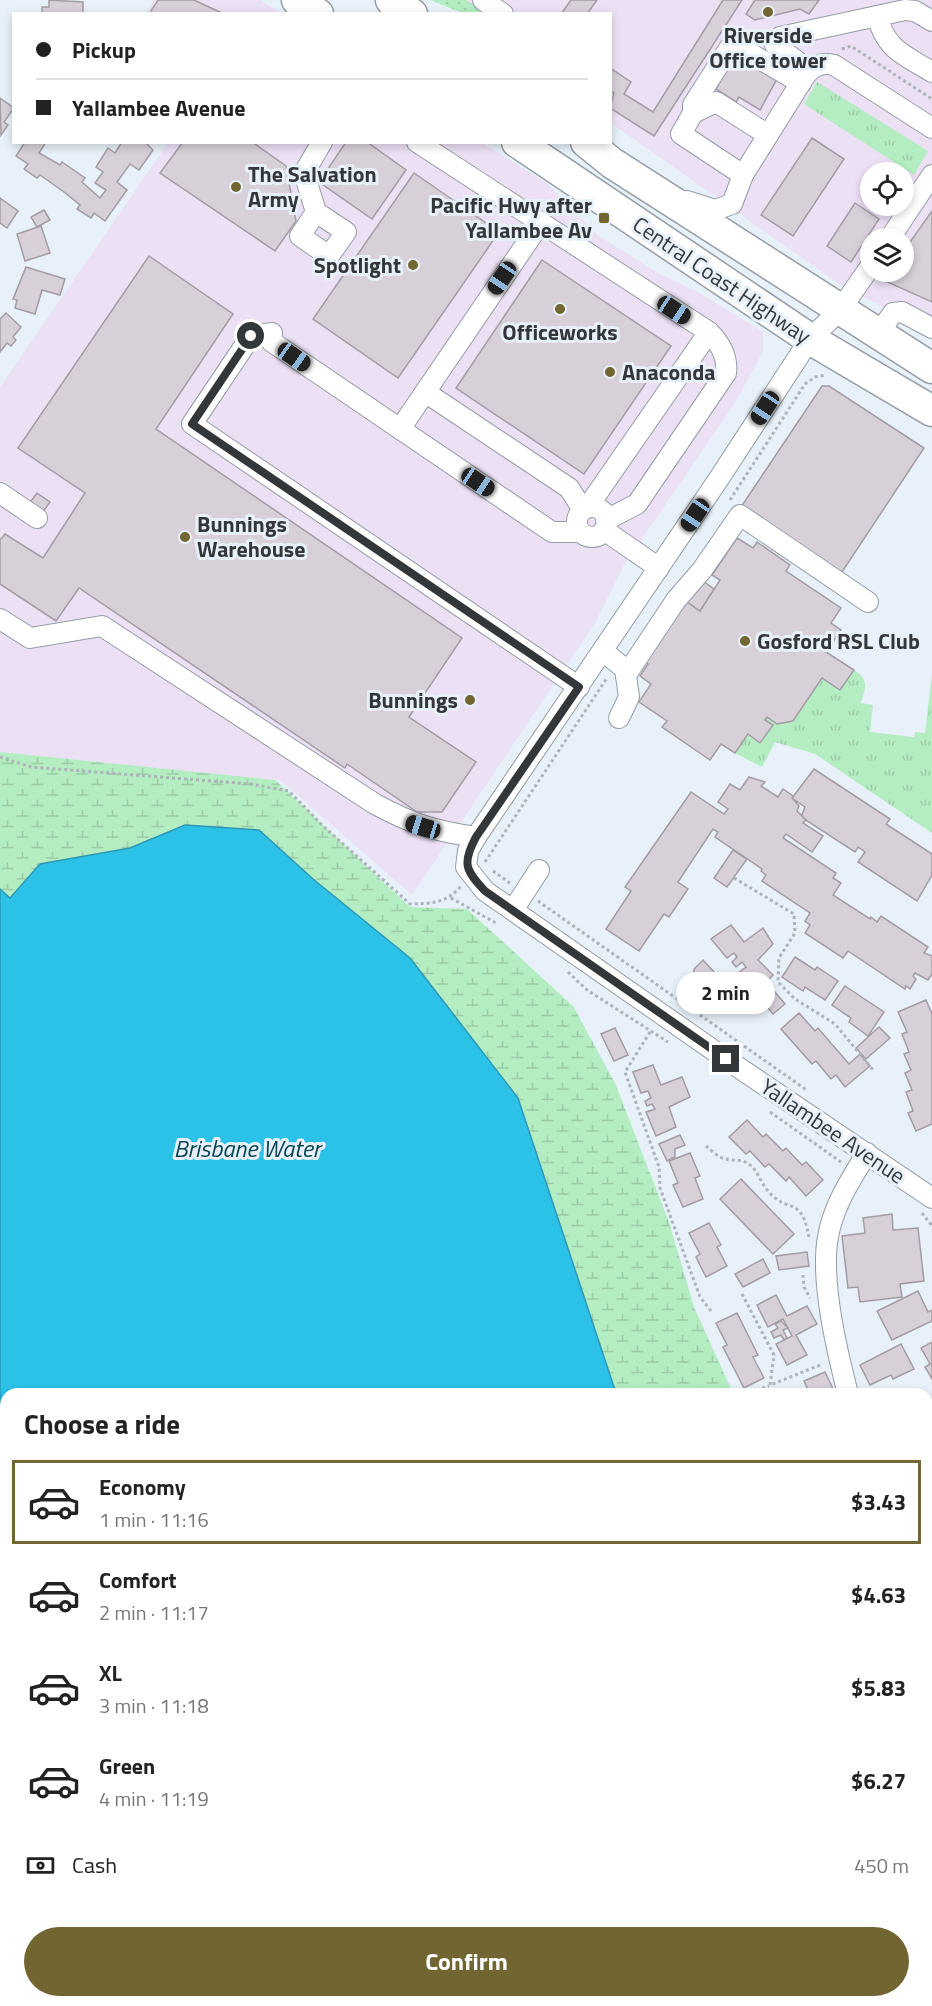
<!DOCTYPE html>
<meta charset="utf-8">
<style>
body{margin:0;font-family:"Titillium Web",sans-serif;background:#f2f2f2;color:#222;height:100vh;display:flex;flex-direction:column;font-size:22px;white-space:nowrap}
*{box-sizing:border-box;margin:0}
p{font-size:20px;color:#767676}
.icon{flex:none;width:33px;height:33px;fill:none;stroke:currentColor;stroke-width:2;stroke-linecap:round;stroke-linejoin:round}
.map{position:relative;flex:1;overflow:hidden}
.sheet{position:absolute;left:0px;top:1388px;width:933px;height:620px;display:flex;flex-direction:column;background:#fff;border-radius:18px 18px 0 0;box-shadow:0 3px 9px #0003}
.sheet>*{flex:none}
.guide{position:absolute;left:12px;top:12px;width:600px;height:132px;border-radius:0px;box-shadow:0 3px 9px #0003;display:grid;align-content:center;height:132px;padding:0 24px;background:#fff}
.buttons{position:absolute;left:860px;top:162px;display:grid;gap:12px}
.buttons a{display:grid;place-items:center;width:54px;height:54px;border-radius:50%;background:#fff;box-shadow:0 3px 9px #0003;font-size:30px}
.end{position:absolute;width:27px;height:27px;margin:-14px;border:8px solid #34373a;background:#fff;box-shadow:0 0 0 3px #fff}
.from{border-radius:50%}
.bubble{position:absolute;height:42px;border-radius:21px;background:#fff;box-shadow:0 3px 9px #0003;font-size:20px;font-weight:700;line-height:42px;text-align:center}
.car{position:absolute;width:18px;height:36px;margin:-18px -9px;border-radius:8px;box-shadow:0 0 4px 2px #0007;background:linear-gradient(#222 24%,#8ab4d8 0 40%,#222 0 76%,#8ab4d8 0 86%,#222 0)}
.guide b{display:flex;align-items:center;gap:21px;height:57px;font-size:22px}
.guide b+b{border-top:2px solid #e0e0e0}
.guide i{width:15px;height:15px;background:#222}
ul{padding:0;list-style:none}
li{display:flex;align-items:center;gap:18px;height:84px;margin:0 12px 9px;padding:0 12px;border:3px solid transparent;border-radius:0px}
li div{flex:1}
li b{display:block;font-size:22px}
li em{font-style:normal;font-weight:700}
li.on{border-color:#716632}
li>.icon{width:54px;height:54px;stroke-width:1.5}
h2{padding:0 24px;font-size:27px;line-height:72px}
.pay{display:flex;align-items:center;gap:15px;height:66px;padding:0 24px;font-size:22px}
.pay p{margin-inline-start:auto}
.primary-button{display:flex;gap:12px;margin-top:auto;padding:12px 24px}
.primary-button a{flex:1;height:69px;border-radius:36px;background:#716632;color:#fff;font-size:24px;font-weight:700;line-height:69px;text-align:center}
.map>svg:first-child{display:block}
.commercial{fill:#ece0f5;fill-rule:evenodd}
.grass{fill:url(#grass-tufts)}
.wetland{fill:url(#wetland-marsh)}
.park{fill:url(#park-crowns)}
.garden{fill:url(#garden-dots)}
.water{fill:#2cc2e8;stroke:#2e98b4;stroke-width:1.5}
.building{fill:#d8d0d9;stroke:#a39ca4;stroke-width:1.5}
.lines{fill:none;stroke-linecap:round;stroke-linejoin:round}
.minor-casing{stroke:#949ca4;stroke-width:22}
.highway-casing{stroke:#949ca4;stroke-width:33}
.path{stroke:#acb3b9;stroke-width:3;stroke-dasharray:3 3;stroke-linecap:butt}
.minor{stroke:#fff;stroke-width:20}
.highway{stroke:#fff;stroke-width:30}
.route{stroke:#34373a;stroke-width:8}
.poi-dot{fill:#716632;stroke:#e8f1f9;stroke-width:2}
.labels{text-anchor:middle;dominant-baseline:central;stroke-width:6;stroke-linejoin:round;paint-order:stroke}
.poi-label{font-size:22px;font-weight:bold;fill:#34373a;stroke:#e8f1f9;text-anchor:start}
.street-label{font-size:22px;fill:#34373a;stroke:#e8f1f9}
.water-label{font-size:24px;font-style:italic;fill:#054554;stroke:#e8f1f9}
</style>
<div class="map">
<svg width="932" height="2006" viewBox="0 0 932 2006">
<defs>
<pattern id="grass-tufts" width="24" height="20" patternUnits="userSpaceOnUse" patternTransform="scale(1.5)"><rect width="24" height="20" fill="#b4edc2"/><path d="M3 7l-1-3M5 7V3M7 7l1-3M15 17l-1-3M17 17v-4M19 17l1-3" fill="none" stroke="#9bcca7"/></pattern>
<pattern id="wetland-marsh" width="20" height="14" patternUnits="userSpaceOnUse" patternTransform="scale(1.5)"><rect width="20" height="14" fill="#b4edc2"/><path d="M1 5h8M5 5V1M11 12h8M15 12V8" fill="none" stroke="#9bcca7"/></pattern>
<pattern id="park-crowns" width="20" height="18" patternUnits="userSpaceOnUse" patternTransform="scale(1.5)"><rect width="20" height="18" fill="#b4edc2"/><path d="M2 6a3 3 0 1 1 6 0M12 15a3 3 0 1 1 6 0" fill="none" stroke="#9bcca7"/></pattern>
<pattern id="garden-dots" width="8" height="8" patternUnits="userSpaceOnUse" patternTransform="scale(1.5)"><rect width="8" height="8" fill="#b4edc2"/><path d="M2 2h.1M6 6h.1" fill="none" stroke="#9bcca7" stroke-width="1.8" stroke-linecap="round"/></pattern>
</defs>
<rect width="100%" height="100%" fill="#e8f1f9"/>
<g class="commercial">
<path d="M154,0H260L281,13L145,14Z"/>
<path d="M446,0H932V333L839,284L611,123L610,14L463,13ZM870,172H903V206H870ZM870,238H903V272H870Z"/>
<path d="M168,143H483L548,184L599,236L658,273L698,292L763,332V352L735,403L624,565L595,623L412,895L280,780L26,760L0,754V387Z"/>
</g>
<g class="grass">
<path d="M817,82L928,151L914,175L804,104Z"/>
<path d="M854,670C869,680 866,686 861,703L873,705L870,732L914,737L915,732L925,733L932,673V833L815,754L775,742L762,767L735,753L748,734L761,743L772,725L765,720L767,717L777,724L793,721L822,678Z"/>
</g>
<g class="wetland">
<path d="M0,752L275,780L410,907L467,909L573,1006L615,1083L669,1222L694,1307L733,1393H616L518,1098L313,879L259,830L185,825L130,848L40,864L10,898L0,889Z"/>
<path d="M6,1808V1948L0,1943V1811Z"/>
<path d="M927,1834L932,1846V1987L927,1984Z"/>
</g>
<path class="park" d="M0,1943L6,1948V2001H70L64,2006H0Z"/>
<path class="garden" d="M430,0H466L485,13H463Z"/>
<g class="water">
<path d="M185,825L259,830L313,879L410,958L518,1098L616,1393L6,1394V1779L0,1785V889L10,898L40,864L130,848Z"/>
<path d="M927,1984L932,1987V2006H106L120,2004L121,2001H927Z"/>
</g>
<g class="building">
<path d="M49,0L83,2V14H42V7H49Z"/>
<path d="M158,0H194L224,14H149Z"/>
<path d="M571,0H597L587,14H561Z"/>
<path d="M723,0H742L654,136L610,108L614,93L610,91V68L631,82L624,94L653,112Z"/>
<path d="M755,0H819L809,14L800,9L755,20L746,14Z"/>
<path d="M724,45L778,77L760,110L739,97L736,102L716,89L720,82Z"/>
<path d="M0,98L14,108L4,122L8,125L1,135Z"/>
<path d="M812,138L844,159L793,236L761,215Z"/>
<path d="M25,142H46L39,153L60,165L62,162L85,178L82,182L100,198L106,190L95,183L103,172L96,167L108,148L115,153L122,142H145L153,150L139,170L130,164L117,182L127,190L105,221L94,213L91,218L77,209L80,205L64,192L40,175L37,178L24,169L28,164L16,156Z"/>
<path d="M183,142H252L286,166L296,221L275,251L160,173Z"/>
<path d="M346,142H367L406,170L372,219L319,182Z"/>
<path d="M414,173L499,232L398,378L313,319Z"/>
<path d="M0,198L18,211L7,228L0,223Z"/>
<path d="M855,203L879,219L851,262L827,246Z"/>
<path d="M44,210L50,220L37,227L31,217Z"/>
<path d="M932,211V302L883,280L889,272H903V252Z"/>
<path d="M41,226L50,253L25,261L17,234Z"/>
<path d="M149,256L233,314L156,429L462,638L409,717L476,762L442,812H417L347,764L345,768L79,588L56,621L0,584V540L5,534L43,558L85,493L18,448Z"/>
<path d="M542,260L671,346L584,474L456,388Z"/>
<path d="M26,267L65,279L60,295L42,290L35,314L15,308L17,300L13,299Z"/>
<path d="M6,313L21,327L13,337L16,340L11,346L7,343L0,352V319Z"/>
<path d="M822,386H829L924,448L842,572L733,519Z"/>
<path d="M37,493L50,502L42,513L28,505Z"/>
<path d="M737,538L753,548L757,542L790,565L786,571L841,608L831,623L841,630L826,652L854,670L840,690L822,678L793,721L777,724L767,717L765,720L773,725L760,743L748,734L735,753L721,744L710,760L662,727L667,721L639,702L651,684L640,676L648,664L643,660L686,601L700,611L720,580L712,575Z"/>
<path d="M689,571L714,589L700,611L686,601Z"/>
<path d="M814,769L890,819L886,824L932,854V875L917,901L858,862L865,852L858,847L855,852L801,817L805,807L792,798Z"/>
<path d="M749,777L765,782L761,786L778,797L783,789L793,796L792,798L799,806L797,811L806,820L803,823L823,836L812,852L786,834L783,838L836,873L833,878L841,883L833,895L870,919L871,917L877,922L881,916L928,947L924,953L932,956V974L928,980L915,973L913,976L916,979L910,989L906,986L905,989L848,951L843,958L805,933L810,925L805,921L810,913L762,881L766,875L761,871L762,869L715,837L718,832L713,829L678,882L688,889L669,917L664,914L639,951L606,929L631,891L625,887L691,792L724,814L728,809L718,802L730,784L740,790Z"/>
<path d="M733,850L747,859L727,887L714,878Z"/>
<path d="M731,925L744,942L763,928L773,944L758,960L773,975L755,993L738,973L746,967L742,962L736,967L732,962L737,957L734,953L727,958L711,939Z"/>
<path d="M795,957L815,970L817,967L838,981L825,1000L805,987L803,991L782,977Z"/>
<path d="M703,960L725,984L713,994L694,973V969Z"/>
<path d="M769,985L785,1004L773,1014L757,995Z"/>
<path d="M845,986L884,1012L868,1036L849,1022L851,1018L832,1005Z"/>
<path d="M926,1000L932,1014V1124L916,1131L908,1113L913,1111L906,1092L912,1090L905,1073L911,1070L904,1054L909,1052L902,1034L907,1032L898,1012Z"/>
<path d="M799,1013L815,1031L818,1028L849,1064L860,1054L870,1066L845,1087L836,1075L831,1079L816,1061L812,1064L781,1029Z"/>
<path d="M879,1027L890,1038L866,1059L856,1048Z"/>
<path d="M615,1028L628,1055L614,1061L601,1034Z"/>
<path d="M653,1065L661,1085L682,1077L690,1097L669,1107L676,1127L656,1136L646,1112L655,1109L652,1104L647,1106L645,1101L651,1098L648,1091L641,1093L633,1072Z"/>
<path d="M747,1120L763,1137L766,1134L783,1151L786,1148L802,1165L806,1162L823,1180L806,1196L789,1177L786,1181L769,1164L765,1167L750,1151L746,1154L729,1137Z"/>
<path d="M680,1135L685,1145L675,1149V1157L667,1161L659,1144Z"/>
<path d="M690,1153L700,1176L695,1178L703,1199L683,1207L673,1185L678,1183L669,1161Z"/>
<path d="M741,1179L794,1234L773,1254L720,1199Z"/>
<path d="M892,1214L893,1230L918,1228L924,1281L900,1284L902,1297L860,1302L858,1287L848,1288L842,1236L865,1233L863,1218Z"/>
<path d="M709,1223L721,1245L717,1247L727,1266L706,1277L696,1257L700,1254L689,1233Z"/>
<path d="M807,1252L809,1266L779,1270L776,1256Z"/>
<path d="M763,1259L770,1273L743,1287L735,1274Z"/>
<path d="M918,1291L928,1312L932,1310V1321L892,1340L877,1311Z"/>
<path d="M776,1295L787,1316L807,1306L817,1324L796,1335L807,1355L787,1365L776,1344L792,1336L783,1319L768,1327L757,1305Z"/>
<path d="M737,1313L758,1355L753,1357L764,1378L744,1388L723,1347L727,1345L716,1323Z"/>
<path d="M781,1321L788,1328L783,1330L787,1338L784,1340L781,1335L774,1338L771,1332L778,1328L775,1324Z"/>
<path d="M932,1342V1379L925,1367L930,1364L921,1348Z"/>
<path d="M901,1344L914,1369L893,1379L891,1375L870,1385L860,1365Z"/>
<path d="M825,1372L835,1393L810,1394L804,1381Z"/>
<path d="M932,1638V1681L927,1672L930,1666L927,1661V1641Z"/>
<path d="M932,1792V1819L930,1820L927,1815V1795Z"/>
</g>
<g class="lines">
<defs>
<g id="minor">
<path d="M483,0L503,14"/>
<path d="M877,16C887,51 903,54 932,72"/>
<path d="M809,70L775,45L780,37L905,10L915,11L932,21"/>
<path d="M693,113V105L730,47L741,48L801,83"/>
<path d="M417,142L709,332"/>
<path d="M743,175L681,134L693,113L716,102L768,135"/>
<path d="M687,201L715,210L732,204L743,175L805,76C812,66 822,62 834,65L932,128"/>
<path d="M316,212L300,236L329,256L346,232L316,212L304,173L322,142"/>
<path d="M890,238L932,175"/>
<path d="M870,267L840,310L810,339L718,480L476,837L468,851L466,867L485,891L726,1059L932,1198"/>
<path d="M878,334L893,313L902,312L932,328"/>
<path d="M425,392L569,488L583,510"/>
<path d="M400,429L541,222"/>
<path d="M0,493L37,518"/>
<circle cx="592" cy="522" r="15"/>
<path d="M587,508L709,332C720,343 728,357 726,373L637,504L606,520"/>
<path d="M604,530L659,568"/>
<path d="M0,619L30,638L102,626L375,804C412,824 434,831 476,837"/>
<path d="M603,651L625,669L629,697L619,718"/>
<path d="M626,675L676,600L702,570L740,515L868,602"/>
<path d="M579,687L192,424L251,336L272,333V342L552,532H580"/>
<path d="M513,910L539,870"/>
<path d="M848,1394C837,1351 820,1280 828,1237C833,1206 851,1179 867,1153"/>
<path d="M927,1567L932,1576"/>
</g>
<g id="highway">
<path d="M297,0L318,14"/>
<path d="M391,0L412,14"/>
<path d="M517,142L810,339L932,411"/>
<path d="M586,142L612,163L932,368"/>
</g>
</defs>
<use href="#minor" class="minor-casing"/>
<use href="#highway" class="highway-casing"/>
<g class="path">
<path d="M842,49L851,46L932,99"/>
<path d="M730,500L805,384L815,377L826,375"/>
<path d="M0,757L31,767L250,784L289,791L322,825L410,904C432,903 446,904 461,886"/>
<path d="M485,862L607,678"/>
<path d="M493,871L510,883"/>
<path d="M734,878L794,914L795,933L779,958L778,982L795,999L835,1024L874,1071"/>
<path d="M451,898L496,923"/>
<path d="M538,901L808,1091"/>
<path d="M568,972L587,990L668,1042"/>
<path d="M650,1032L625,1072L659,1167L660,1188L700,1297L711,1311"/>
<path d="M770,1112L841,1162"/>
<path d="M706,1146C712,1151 719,1158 726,1159C732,1161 739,1159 745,1162C758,1168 759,1181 768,1191C788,1215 801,1194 809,1237"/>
<path d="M922,1213L932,1226"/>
<path d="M803,1275L804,1287L810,1298"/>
<path d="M742,1294L774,1355L770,1385L823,1364"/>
<path d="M745,1394L769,1386"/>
<path d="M897,1394L898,1391"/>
<path d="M927,1453L932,1463"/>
<path d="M927,1539L932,1542"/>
<path d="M927,1709L932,1713"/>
<path d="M927,1749L932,1743"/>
<path d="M927,1768L932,1776"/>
<path d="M927,1830L932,1840"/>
<path d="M0,1981L6,1986"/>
<path d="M25,2001L31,2006"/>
</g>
<use href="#minor" class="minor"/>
<use href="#highway" class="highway"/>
</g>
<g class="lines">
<path class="route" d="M251,336L192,424L579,687L476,837C462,863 465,870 485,891L726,1059"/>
</g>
<g class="poi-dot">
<circle cx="768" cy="12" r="6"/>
<circle cx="236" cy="187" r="6"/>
<rect x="598" y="212" width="12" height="12" rx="3"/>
<circle cx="413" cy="265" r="6"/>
<circle cx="560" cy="309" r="6"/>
<circle cx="610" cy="372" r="6"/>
<circle cx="185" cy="537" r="6"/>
<circle cx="745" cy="641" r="6"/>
<circle cx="470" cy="700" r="6"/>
</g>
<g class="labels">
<g class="poi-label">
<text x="768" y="35" text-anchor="middle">Riverside<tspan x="768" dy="25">Office tower</tspan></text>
<text x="248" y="174">The Salvation<tspan x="248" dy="25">Army</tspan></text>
<text x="592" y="205" text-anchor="end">Pacific Hwy after<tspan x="592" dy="25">Yallambee Av</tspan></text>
<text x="401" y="265" text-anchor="end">Spotlight</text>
<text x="560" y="332" text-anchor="middle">Officeworks</text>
<text x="622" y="372">Anaconda</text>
<text x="197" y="524">Bunnings<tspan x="197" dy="25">Warehouse</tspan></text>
<text x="757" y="641">Gosford RSL Club</text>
<text x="458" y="700" text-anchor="end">Bunnings</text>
</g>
<g class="street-label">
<text transform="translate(722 280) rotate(34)">Central Coast Highway</text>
<text transform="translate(833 1131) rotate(34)">Yallambee Avenue</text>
</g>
<g class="water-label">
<text x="247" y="1148">Brisbane Water</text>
</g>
</g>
</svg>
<div class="buttons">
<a><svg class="icon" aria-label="locate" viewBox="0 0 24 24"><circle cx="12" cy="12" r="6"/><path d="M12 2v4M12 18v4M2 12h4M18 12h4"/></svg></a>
<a><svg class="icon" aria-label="layers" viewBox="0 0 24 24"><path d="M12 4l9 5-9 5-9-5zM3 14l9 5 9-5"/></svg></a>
</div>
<i class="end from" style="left:251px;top:336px"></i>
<i class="end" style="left:726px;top:1059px"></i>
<div class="bubble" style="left:676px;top:972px;width:99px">2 min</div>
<i class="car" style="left:502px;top:278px;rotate:214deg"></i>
<i class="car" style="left:674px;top:310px;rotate:123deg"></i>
<i class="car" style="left:294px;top:357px;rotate:125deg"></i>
<i class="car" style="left:765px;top:408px;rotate:213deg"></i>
<i class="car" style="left:478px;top:482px;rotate:124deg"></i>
<i class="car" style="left:695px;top:515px;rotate:214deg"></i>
<i class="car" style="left:423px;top:827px;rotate:287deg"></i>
<div class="guide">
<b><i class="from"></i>Pickup</b>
<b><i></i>Yallambee Avenue</b>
</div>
<section class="sheet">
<h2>Choose a ride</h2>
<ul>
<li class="on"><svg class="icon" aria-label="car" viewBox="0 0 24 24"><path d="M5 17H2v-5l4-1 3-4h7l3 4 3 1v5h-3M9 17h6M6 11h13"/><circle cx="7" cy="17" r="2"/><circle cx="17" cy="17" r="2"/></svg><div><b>Economy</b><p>1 min · 11:16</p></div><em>$3.43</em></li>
<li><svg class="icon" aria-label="car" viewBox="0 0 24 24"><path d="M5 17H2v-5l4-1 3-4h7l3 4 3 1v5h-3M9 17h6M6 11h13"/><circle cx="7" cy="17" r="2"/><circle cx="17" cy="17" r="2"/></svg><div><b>Comfort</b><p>2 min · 11:17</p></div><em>$4.63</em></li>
<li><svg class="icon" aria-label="car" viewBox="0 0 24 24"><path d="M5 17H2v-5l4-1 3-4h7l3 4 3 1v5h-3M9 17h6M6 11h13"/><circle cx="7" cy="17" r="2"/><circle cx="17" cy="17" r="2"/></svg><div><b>XL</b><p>3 min · 11:18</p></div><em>$5.83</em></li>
<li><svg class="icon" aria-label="car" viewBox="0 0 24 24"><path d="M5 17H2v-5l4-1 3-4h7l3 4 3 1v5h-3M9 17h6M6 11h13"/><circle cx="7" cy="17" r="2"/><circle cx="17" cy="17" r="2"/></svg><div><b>Green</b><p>4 min · 11:19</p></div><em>$6.27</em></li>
</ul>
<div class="pay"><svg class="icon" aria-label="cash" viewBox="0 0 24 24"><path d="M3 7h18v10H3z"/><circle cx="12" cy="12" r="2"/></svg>Cash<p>450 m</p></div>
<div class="primary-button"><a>Confirm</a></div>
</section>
</div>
